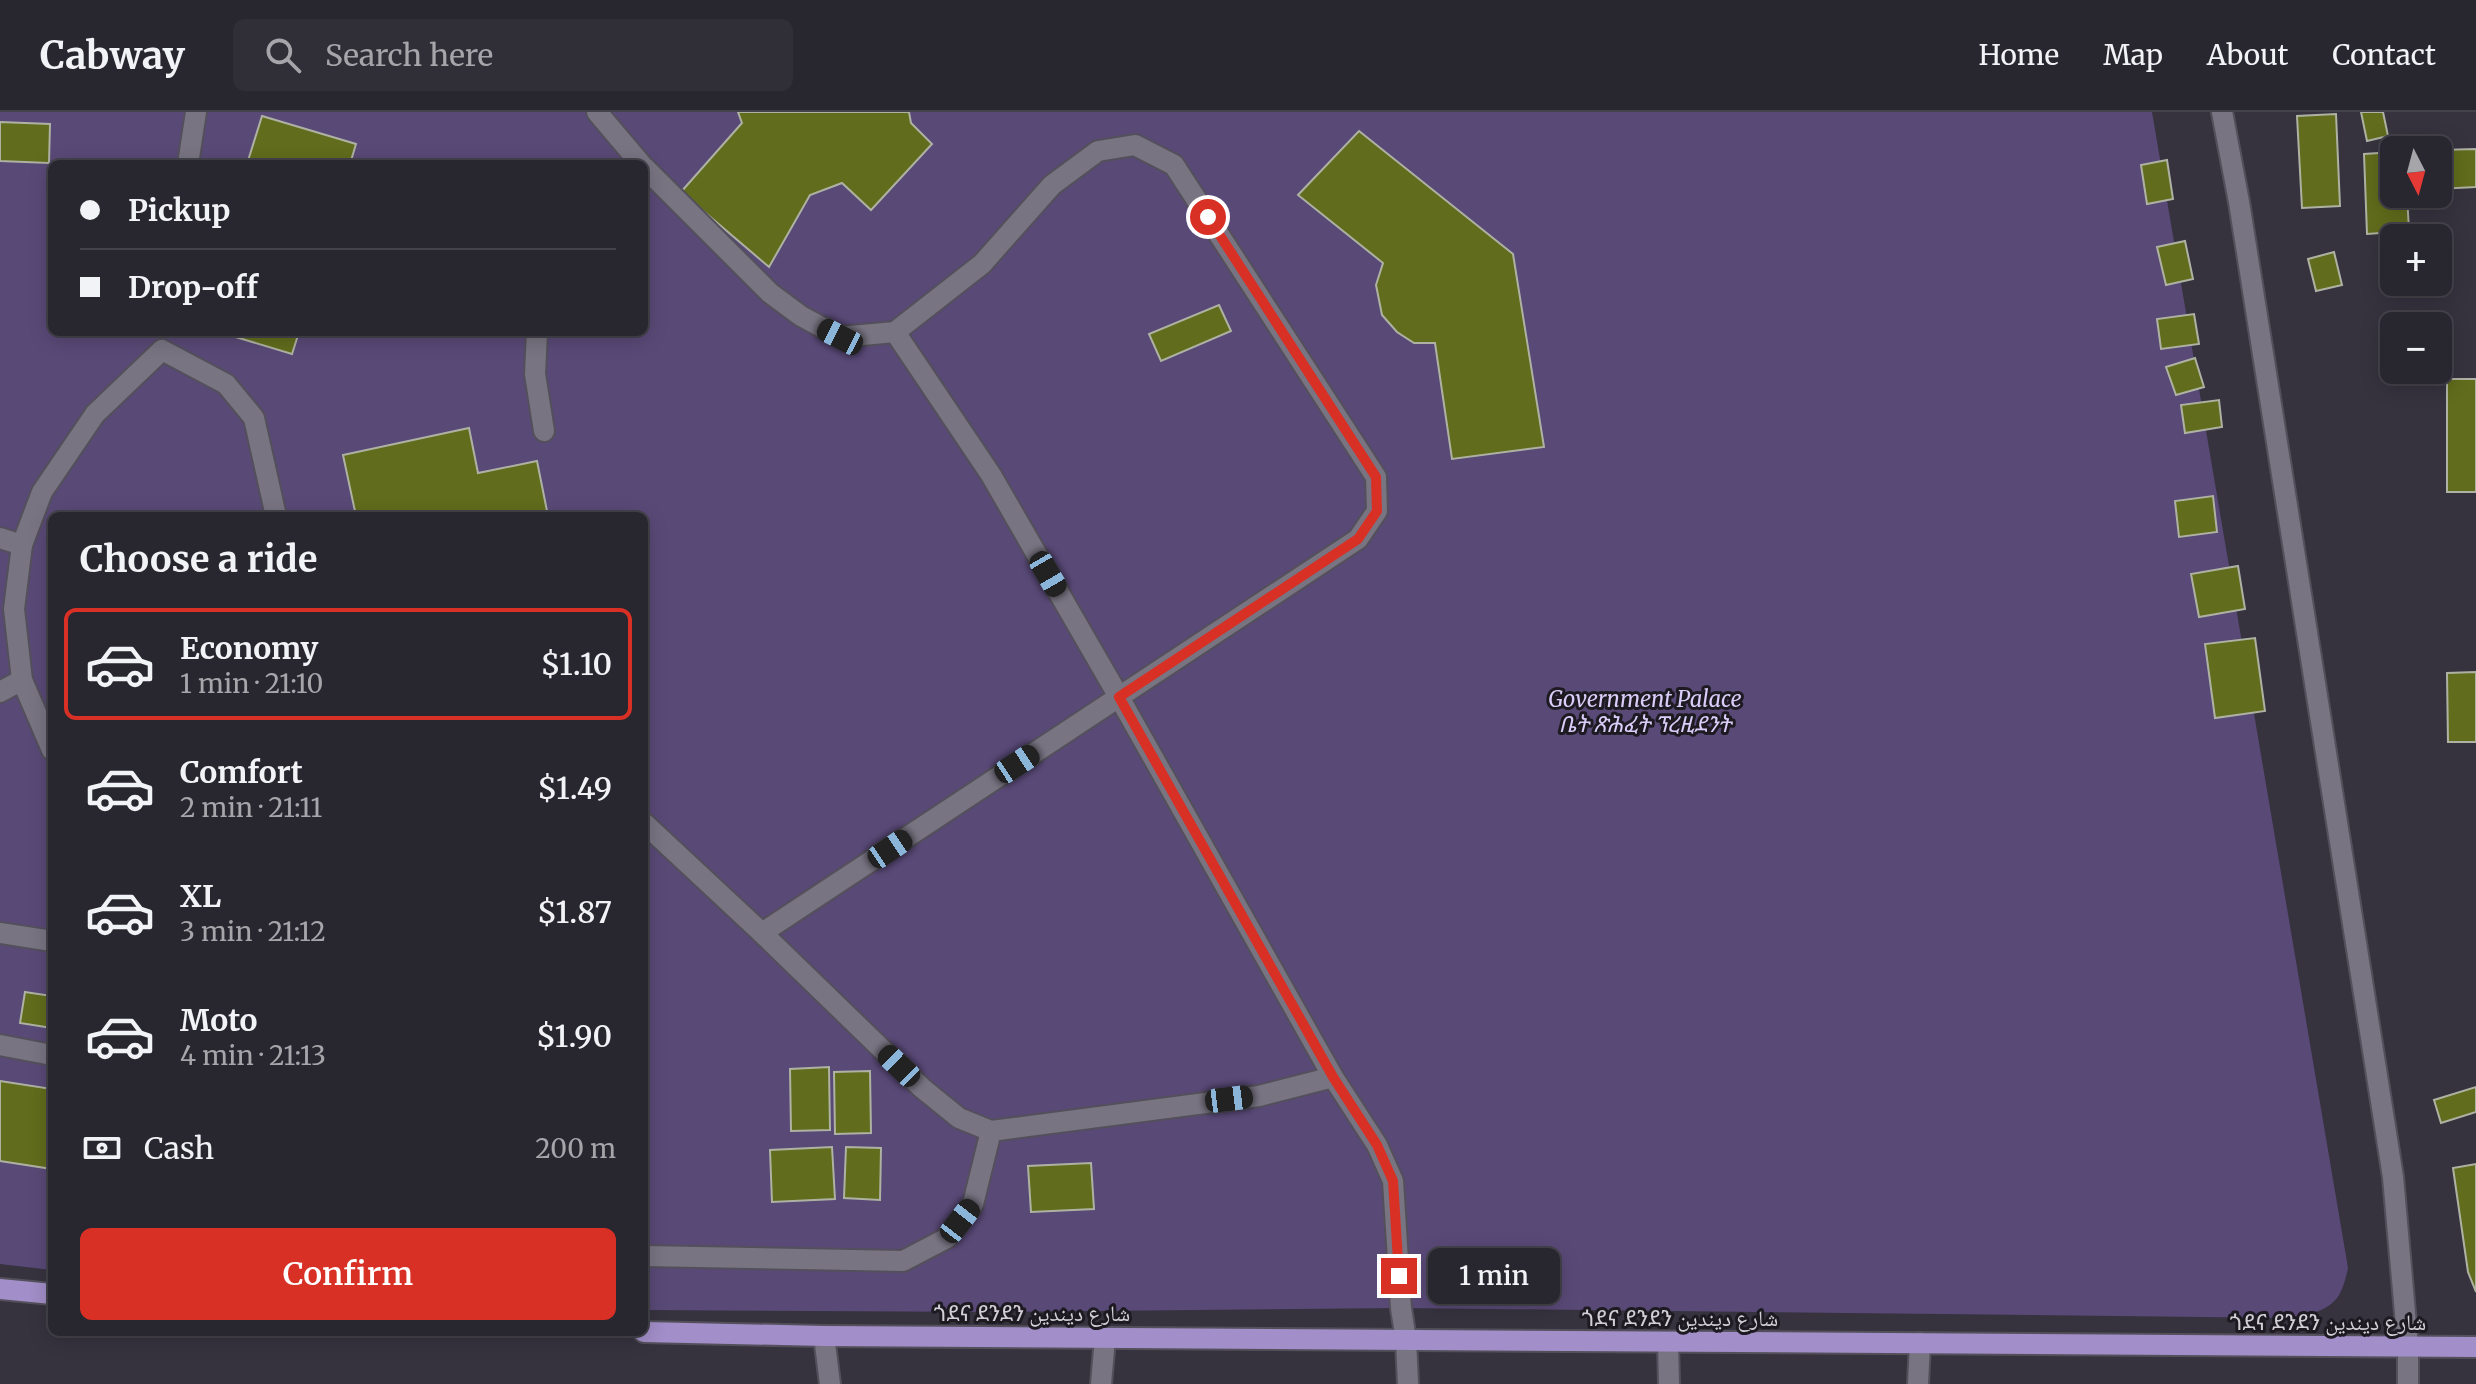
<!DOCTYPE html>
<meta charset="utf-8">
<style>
body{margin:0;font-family:Merriweather,"Noto Naskh Arabic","Noto Sans Ethiopic",serif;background:#302e37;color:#f1f3f6;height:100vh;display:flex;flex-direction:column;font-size:30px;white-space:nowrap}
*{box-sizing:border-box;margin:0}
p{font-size:26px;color:#a5a5aa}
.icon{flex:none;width:44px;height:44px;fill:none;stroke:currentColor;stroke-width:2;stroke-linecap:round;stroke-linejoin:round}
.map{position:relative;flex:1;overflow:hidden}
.side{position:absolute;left:48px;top:400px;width:600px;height:824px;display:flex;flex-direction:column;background:#28262f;border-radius:12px;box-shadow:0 4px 20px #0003,0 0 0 2px #44434b}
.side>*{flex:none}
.top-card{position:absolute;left:48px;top:48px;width:600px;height:176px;border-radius:12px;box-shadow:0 4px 20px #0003,0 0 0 2px #44434b;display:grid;align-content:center;height:176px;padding:0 32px;background:#28262f}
.needle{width:52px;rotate:174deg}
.fabs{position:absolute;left:2380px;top:24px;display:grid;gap:16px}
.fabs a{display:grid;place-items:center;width:72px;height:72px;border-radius:12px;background:#28262f;box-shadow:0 4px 20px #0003,0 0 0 2px #44434b;font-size:40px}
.end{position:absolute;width:36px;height:36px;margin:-18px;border:10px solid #d93025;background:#fff;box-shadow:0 0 0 4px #fff}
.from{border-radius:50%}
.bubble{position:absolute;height:56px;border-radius:12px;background:#28262f;box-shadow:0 4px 20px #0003,0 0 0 2px #44434b;font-size:26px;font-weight:600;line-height:56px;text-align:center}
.car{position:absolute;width:24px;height:48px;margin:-24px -12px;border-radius:10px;box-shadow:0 0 6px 2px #0007;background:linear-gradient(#222 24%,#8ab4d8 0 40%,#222 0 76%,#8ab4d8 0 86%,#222 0)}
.top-card b{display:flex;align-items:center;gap:28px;height:76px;font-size:30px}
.top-card b+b{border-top:2px solid #44434b}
.top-card i{width:20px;height:20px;background:#f1f3f6}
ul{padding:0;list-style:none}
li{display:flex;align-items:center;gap:24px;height:112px;margin:0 16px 12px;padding:0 16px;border:4px solid transparent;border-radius:12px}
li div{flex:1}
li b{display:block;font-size:30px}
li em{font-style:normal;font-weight:600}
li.current{border-color:#d93025}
li>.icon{width:72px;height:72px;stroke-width:1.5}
h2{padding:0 32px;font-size:36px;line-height:96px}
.pay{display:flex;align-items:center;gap:20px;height:88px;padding:0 32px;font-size:30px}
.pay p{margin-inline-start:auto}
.primary-button{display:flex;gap:16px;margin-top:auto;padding:16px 32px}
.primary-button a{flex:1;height:92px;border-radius:12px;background:#d93025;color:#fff;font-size:32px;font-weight:600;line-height:92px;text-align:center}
header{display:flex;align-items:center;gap:48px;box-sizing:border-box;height:112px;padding:0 40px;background:#28262f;border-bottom:2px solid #44434b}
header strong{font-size:38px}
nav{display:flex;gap:44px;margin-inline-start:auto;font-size:28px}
.search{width:560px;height:72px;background:#302e37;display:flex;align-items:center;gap:20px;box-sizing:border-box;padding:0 28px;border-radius:12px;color:#a5a5aa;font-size:30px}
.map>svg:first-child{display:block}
.green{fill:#594977;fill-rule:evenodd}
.building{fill:#616c1c;stroke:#aeb2a2;stroke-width:2}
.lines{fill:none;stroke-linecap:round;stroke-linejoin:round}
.service-casing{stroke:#54505b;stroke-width:24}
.minor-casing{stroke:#54505b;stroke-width:24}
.primary-casing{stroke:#54505b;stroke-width:24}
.service{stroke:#787482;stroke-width:20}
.minor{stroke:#787482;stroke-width:20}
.primary{stroke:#a28ec8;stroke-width:20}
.route{stroke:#d93025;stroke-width:10}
.labels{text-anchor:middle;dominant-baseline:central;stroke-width:6;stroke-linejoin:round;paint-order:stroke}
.park-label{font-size:22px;font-style:italic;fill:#dbcdfa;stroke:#1d1b21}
.street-label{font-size:22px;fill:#d2cfd7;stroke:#1d1b21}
</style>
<header>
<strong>Cabway</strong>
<div class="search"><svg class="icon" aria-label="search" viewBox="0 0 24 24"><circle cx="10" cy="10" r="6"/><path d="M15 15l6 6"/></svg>Search here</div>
<nav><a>Home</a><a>Map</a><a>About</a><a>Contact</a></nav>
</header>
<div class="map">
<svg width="2476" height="1272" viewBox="0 0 2476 1272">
<rect width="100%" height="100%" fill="#36333f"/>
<path class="green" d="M0,0H2152L2348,1156C2340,1193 2332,1195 2298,1206L1401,1196L1001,1200L644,1198V404H52V1158L0,1152ZM52,52H644V220H52Z"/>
<g class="building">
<path d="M738,0H909L911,11L932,32L871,98L842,71L810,83L769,155L681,80L742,11Z"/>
<path d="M2361,0H2383L2388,24L2367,29Z"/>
<path d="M2336,2L2340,94L2302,96L2297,4Z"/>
<path d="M262,4L356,32L350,52H247Z"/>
<path d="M0,10L50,12L49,51L0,49Z"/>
<path d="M1359,19L1513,142L1544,335L1452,347L1435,231H1414L1397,220L1382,203L1376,173L1383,151L1298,83Z"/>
<path d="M2476,37V75L2438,77V38Z"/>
<path d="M2394,40V82H2407L2409,119L2367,122L2364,42Z"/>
<path d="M2167,48L2173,87L2147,92L2141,53Z"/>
<path d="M2185,129L2193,167L2166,173L2157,135Z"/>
<path d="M2334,140L2342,173L2316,179L2308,147Z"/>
<path d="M1219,193L1231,219L1161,249L1149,222Z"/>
<path d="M2194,202L2199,232L2161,237L2157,207Z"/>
<path d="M219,220H299L292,242Z"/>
<path d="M2195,246L2204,275L2176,283L2166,255Z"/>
<rect x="2447" y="267" width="29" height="113"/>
<path d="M2219,288L2222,315L2185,321L2181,293Z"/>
<path d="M469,316L478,361L537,349L548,404H356L343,343Z"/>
<path d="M2213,384L2217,420L2179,425L2175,389Z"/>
<path d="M2238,454L2245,497L2199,505L2191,462Z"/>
<path d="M2255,526L2265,599L2215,606L2205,532Z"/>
<path d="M2476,560V630H2448L2447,561Z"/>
<path d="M25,880L52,884V916L20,911Z"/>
<path d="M829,955L830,1018L791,1019L790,957Z"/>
<path d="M870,959L871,1021L835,1022L834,960Z"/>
<path d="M0,969L52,977V1057L0,1049Z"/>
<path d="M2476,975V1000L2441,1011L2434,988Z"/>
<path d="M832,1035L835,1087L772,1090L770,1038Z"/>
<path d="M846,1035L881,1036L880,1088L844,1086Z"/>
<path d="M1091,1051L1094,1097L1031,1100L1028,1054Z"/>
<path d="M2476,1052V1180L2468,1160L2453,1056Z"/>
</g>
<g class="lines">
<defs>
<g id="service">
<path d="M597,0L641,52"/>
<path d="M188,52L196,0"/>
<path d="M644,55L770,181L801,204L840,225L895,220L982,152L1052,73L1098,39L1135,33L1174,53L1376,365L1377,399L1358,427L762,821L644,711"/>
<path d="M537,220L535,262L544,319"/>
<path d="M895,220L991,363L1119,585L1333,965L1377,1033L1393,1069L1401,1196L1406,1228"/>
<path d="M0,426L22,433"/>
<path d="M0,580L22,568"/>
<path d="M52,638L22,568L14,497L22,433L42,380L95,302L162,238L226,272L254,306L276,404"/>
<path d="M0,821L52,829"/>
<path d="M762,821L922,976L959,1006L991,1019L1259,984L1333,965"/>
<path d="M0,933L52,943"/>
<path d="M644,1144L903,1149L947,1126L973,1092L991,1019"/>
<path d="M1668,1230L1669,1272"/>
<path d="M1101,1272L1105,1226"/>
</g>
<g id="minor">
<path d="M2222,0L2239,90L2393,1065L2408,1235V1272"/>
<path d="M824,1224L830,1272"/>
<path d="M1406,1228L1408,1272"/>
<path d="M1918,1272L1920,1231"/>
</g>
<g id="primary">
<path d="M0,1177L52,1182"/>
<path d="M644,1220L824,1224L2476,1235"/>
</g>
</defs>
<use href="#service" class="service-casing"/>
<use href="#minor" class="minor-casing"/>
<use href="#primary" class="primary-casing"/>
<use href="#service" class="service"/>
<use href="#minor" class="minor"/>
<use href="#primary" class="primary"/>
</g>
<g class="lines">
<path class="route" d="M1208,105L1376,365L1377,399L1358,427L1119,585L1333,965L1377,1033L1393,1069L1399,1164"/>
</g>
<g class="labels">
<g class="park-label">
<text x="1645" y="587">Government Palace<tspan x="1645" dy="25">ቤት ጽሕፈት ፕረዚደንት</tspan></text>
</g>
<g class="street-label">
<text x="1032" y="1201">ጎደና ደንደን شارع ديندين</text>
<text x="1680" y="1206">ጎደና ደንደን شارع ديندين</text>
<text x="2328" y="1210">ጎደና ደንደን شارع ديندين</text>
</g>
</g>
</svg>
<div class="fabs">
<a><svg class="needle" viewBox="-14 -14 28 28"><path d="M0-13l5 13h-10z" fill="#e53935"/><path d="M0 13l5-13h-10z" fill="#a5a5aa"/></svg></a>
<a>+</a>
<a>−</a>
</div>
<i class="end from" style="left:1208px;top:105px"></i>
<i class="end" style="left:1399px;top:1164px"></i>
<div class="bubble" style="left:1428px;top:1136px;width:132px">1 min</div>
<i class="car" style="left:840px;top:225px;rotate:297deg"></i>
<i class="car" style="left:1048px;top:462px;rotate:150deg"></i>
<i class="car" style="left:1017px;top:652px;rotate:57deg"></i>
<i class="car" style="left:890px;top:737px;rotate:56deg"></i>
<i class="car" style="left:899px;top:954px;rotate:314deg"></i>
<i class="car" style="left:1229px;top:987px;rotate:83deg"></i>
<i class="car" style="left:960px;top:1109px;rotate:38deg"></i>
<div class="top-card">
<b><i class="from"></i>Pickup</b>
<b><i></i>Drop-off</b>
</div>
<section class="side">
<h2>Choose a ride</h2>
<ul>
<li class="current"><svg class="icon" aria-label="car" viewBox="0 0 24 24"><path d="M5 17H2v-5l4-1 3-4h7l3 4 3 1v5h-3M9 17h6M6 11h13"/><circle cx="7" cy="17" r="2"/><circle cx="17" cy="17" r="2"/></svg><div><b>Economy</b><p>1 min · 21:10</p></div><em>$1.10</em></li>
<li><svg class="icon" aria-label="car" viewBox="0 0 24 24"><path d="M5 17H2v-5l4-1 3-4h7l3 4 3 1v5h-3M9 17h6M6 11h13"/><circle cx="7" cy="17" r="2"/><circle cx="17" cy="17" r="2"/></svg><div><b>Comfort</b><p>2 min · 21:11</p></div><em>$1.49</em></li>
<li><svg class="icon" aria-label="car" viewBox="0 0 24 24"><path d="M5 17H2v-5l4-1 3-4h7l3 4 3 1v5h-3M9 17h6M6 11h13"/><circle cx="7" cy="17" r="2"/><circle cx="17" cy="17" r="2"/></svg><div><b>XL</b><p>3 min · 21:12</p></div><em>$1.87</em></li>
<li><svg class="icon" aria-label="car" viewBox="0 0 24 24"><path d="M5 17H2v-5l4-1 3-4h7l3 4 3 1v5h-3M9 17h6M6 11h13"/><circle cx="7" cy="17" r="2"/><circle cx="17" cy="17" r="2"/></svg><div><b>Moto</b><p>4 min · 21:13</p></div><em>$1.90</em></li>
</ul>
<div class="pay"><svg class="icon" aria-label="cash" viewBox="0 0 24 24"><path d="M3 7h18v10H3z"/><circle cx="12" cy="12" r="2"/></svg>Cash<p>200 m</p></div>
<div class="primary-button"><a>Confirm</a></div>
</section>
</div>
